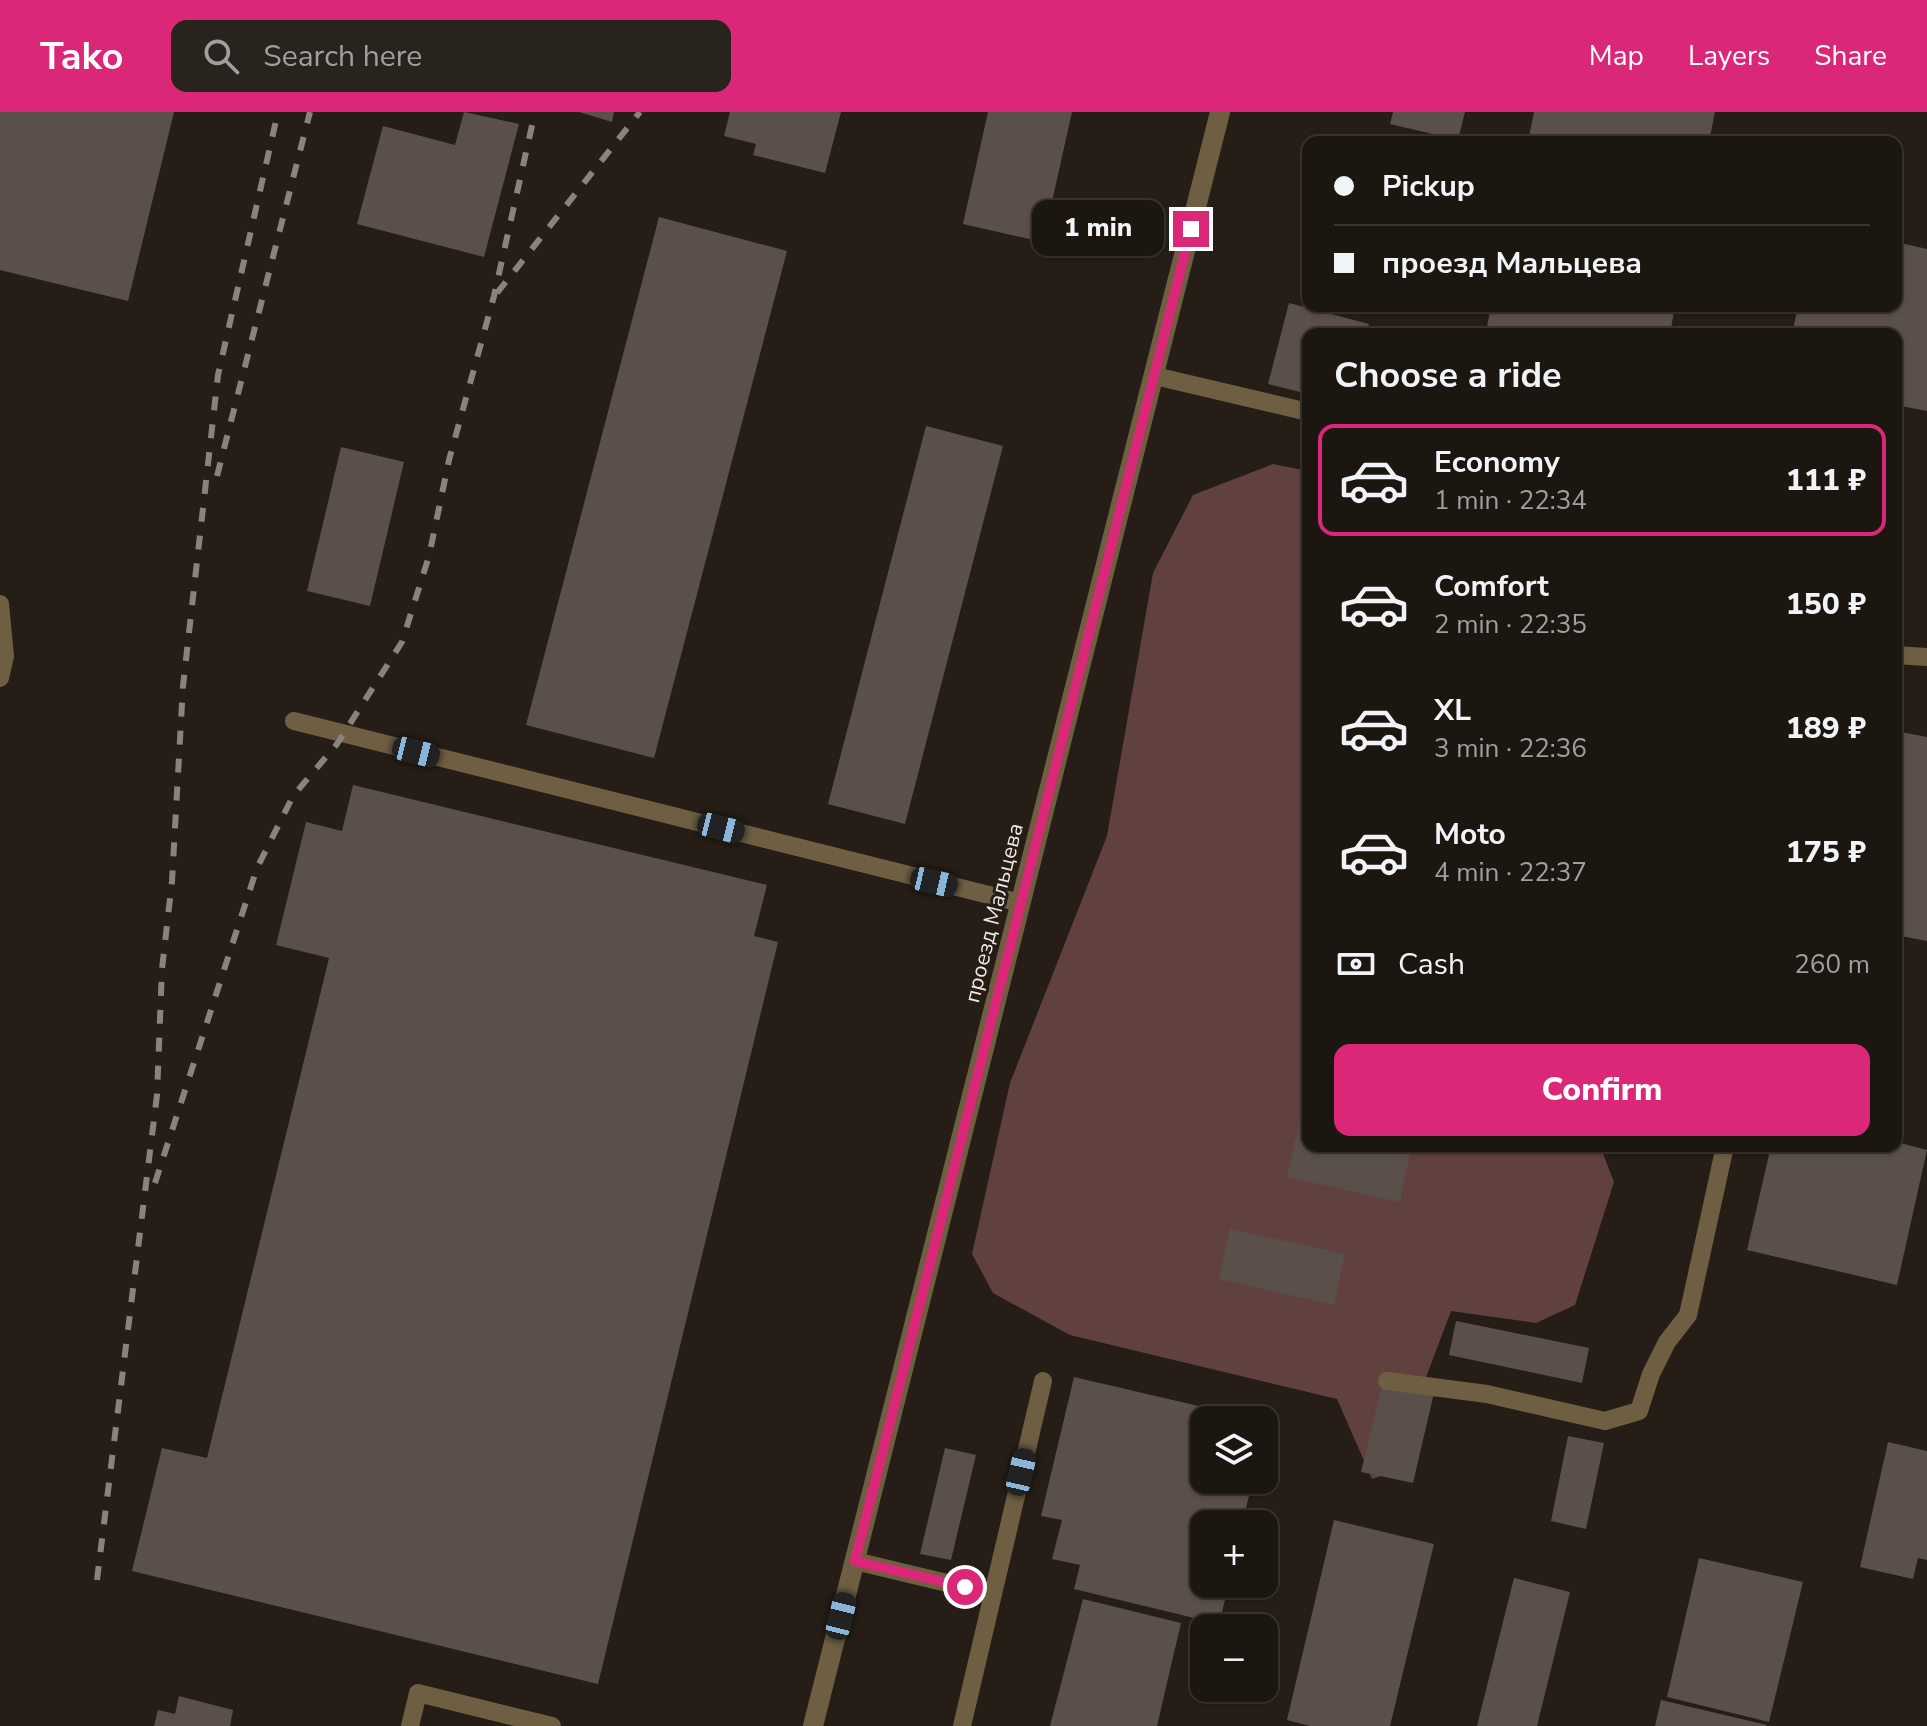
<!DOCTYPE html>
<meta charset="utf-8">
<style>
body{margin:0;font-family:"Nunito Sans",sans-serif;background:#29231e;color:#f1f3f6;height:100vh;display:flex;flex-direction:column;font-size:30px;white-space:nowrap}
*{box-sizing:border-box;margin:0}
p{font-size:26px;color:#a09f9f}
.icon{flex:none;width:44px;height:44px;fill:none;stroke:currentColor;stroke-width:2;stroke-linecap:round;stroke-linejoin:round}
.map{position:relative;flex:1;overflow:hidden}
.panel{position:absolute;left:1302px;top:216px;width:600px;height:824px;display:flex;flex-direction:column;background:#1c1610;border-radius:16px;box-shadow:0 2px 6px #0004,0 0 0 2px #3a3530}
.panel>*{flex:none}
.banner{position:absolute;left:1302px;top:24px;width:600px;height:176px;border-radius:16px;box-shadow:0 2px 6px #0004,0 0 0 2px #3a3530;display:grid;align-content:center;height:176px;padding:0 32px;background:#1c1610}
.controls{position:absolute;left:1190px;top:1294px;display:grid;gap:16px}
.controls a{display:grid;place-items:center;width:88px;height:88px;border-radius:16px;background:#1c1610;box-shadow:0 2px 6px #0004,0 0 0 2px #3a3530;font-size:40px}
.end{position:absolute;width:36px;height:36px;margin:-18px;border:10px solid #db2777;background:#fff;box-shadow:0 0 0 4px #fff}
.from{border-radius:50%}
.bubble{position:absolute;height:56px;border-radius:16px;background:#1c1610;box-shadow:0 2px 6px #0004,0 0 0 2px #3a3530;font-size:26px;font-weight:800;line-height:56px;text-align:center}
.car{position:absolute;width:24px;height:48px;margin:-24px -12px;border-radius:10px;box-shadow:0 0 6px 2px #0007;background:linear-gradient(#222 24%,#8ab4d8 0 40%,#222 0 76%,#8ab4d8 0 86%,#222 0)}
.banner b{display:flex;align-items:center;gap:28px;height:76px;font-size:30px}
.banner b+b{border-top:2px solid #3a3530}
.banner i{width:20px;height:20px;background:#f1f3f6}
ul{padding:0;list-style:none}
li{display:flex;align-items:center;gap:24px;height:112px;margin:0 16px 12px;padding:0 16px;border:4px solid transparent;border-radius:16px}
li div{flex:1}
li b{display:block;font-size:30px}
li em{font-style:normal;font-weight:800}
li.current{border-color:#db2777}
li>.icon{width:72px;height:72px;stroke-width:1.5}
h2{padding:0 32px;font-size:36px;line-height:96px}
.pay{display:flex;align-items:center;gap:20px;height:88px;padding:0 32px;font-size:30px}
.pay p{margin-inline-start:auto}
.action{display:flex;gap:16px;margin-top:auto;padding:16px 32px}
.action a{flex:1;height:92px;border-radius:16px;background:#db2777;color:#fff;font-size:32px;font-weight:800;line-height:92px;text-align:center}
header{display:flex;align-items:center;gap:48px;box-sizing:border-box;height:112px;padding:0 40px;background:#db2777;color:#fff}
header strong{font-size:38px}
nav{display:flex;gap:44px;margin-inline-start:auto;font-size:28px}
.search{width:560px;height:72px;background:#29231e;display:flex;align-items:center;gap:20px;box-sizing:border-box;padding:0 28px;border-radius:16px;color:#a09f9f;font-size:30px}
.map>svg:first-child{display:block}
.forest{fill:#61413d}
.building{fill:#5b4f4a}
.lines{fill:none;stroke-linecap:round;stroke-linejoin:round}
.lane{stroke:#6e5f42;stroke-width:18}
.street{stroke:#6e5f42;stroke-width:20}
.rail{stroke:#8a837c;stroke-width:6;stroke-dasharray:14 14;stroke-linecap:butt}
.route{stroke:#db2777;stroke-width:10}
.labels{text-anchor:middle;dominant-baseline:central;stroke-width:6;stroke-linejoin:round;paint-order:stroke}
.street-label{font-size:22px;fill:#efe9e4;stroke:#261e16}
</style>
<header>
<strong>Tako</strong>
<div class="search"><svg class="icon" aria-label="search" viewBox="0 0 24 24"><circle cx="10" cy="10" r="6"/><path d="M15 15l6 6"/></svg>Search here</div>
<nav><a>Map</a><a>Layers</a><a>Share</a></nav>
</header>
<div class="map">
<svg width="1927" height="1614" viewBox="0 0 1927 1614">
<rect width="100%" height="100%" fill="#261e16"/>
<path class="forest" d="M1273,352L1308,359V1034H1600L1614,1070L1575,1193L1536,1211L1451,1199L1390,1361L1372,1367L1337,1287L1070,1223L993,1181L972,1142L1010,971L1107,724L1153,461L1193,383Z"/>
<g class="building">
<path d="M0,0H174L128,189L0,158Z"/>
<path d="M464,0L519,12L484,145L357,112L383,14L455,33Z"/>
<path d="M579,0H614L612,10Z"/>
<path d="M730,0H841L825,61L753,43L756,32L724,24Z"/>
<path d="M988,0H1072L1043,130L963,112Z"/>
<path d="M1393,0H1465L1458,28L1390,12Z"/>
<path d="M1534,0H1715L1709,30H1528Z"/>
<path d="M659,105L787,139L654,646L526,613Z"/>
<path d="M1896,130L1927,137V299L1896,293V222H1792L1798,194H1896Z"/>
<path d="M1289,191L1369,212L1366,222H1308V282L1268,272Z"/>
<path d="M1491,194H1675L1670,222H1496L1486,220Z"/>
<path d="M926,314L1003,334L905,712L828,692Z"/>
<path d="M341,335L404,350L370,494L307,479Z"/>
<path d="M1896,619L1927,625V829L1896,823Z"/>
<path d="M353,673L767,773L754,824L778,830L598,1572L132,1459L162,1336L207,1346L329,846L276,833L306,710L342,719Z"/>
<path d="M1299,1011L1308,1013V1034L1411,1036L1400,1090L1287,1065Z"/>
<path d="M1896,1030L1927,1038L1897,1173L1747,1138L1771,1034H1896Z"/>
<path d="M1230,1117L1345,1142L1334,1193L1219,1167Z"/>
<path d="M1456,1209L1589,1236L1582,1271L1449,1243Z"/>
<path d="M1074,1265L1237,1303L1236,1308H1204V1368H1253L1242,1412H1204V1472H1229L1219,1512L1074,1477L1080,1453L1052,1447L1062,1408L1041,1404Z"/>
<path d="M1383,1269L1434,1281L1413,1371L1361,1360Z"/>
<path d="M1568,1324L1604,1331L1586,1417L1551,1409Z"/>
<path d="M1888,1330L1927,1339V1448L1918,1446L1913,1467L1860,1455Z"/>
<path d="M945,1336L976,1343L951,1448L920,1442Z"/>
<path d="M1334,1408L1434,1432L1390,1614H1310L1287,1608Z"/>
<path d="M1699,1446L1803,1470L1769,1610L1667,1585Z"/>
<path d="M1514,1466L1570,1480L1537,1614H1477Z"/>
<path d="M1083,1487L1181,1511L1157,1614H1050Z"/>
<path d="M179,1584L233,1598L230,1614H154L158,1598L175,1602Z"/>
<path d="M1661,1588L1767,1613L1766,1614H1655Z"/>
</g>
<g class="lines">
<g class="lane">
<path d="M1155,264L1308,300"/>
<path d="M0,492L5,544L0,566"/>
<path d="M1896,543L1927,545"/>
<path d="M294,609L1021,791"/>
<path d="M1387,1269L1487,1282L1605,1309L1639,1299L1651,1262L1667,1230L1688,1203L1725,1034"/>
<path d="M855,1449L993,1482L1043,1269"/>
<path d="M410,1614L418,1581L552,1614"/>
<path d="M962,1614L993,1482"/>
</g>
<path class="street" d="M813,1614L1220,0"/>
<g class="rail">
<path d="M497,181L640,0"/>
<path d="M217,364L310,0"/>
<path d="M155,1071L257,756L293,684L337,632L402,530L429,444L449,348L494,184L535,0"/>
<path d="M97,1468L157,983L162,857L172,769L183,574L218,263L278,0"/>
</g>
</g>
<g class="lines">
<path class="route" d="M965,1475L855,1449L1191,117"/>
</g>
<g class="labels">
<g class="street-label">
<text transform="translate(994 801) rotate(-76)">проезд Мальцева</text>
</g>
</g>
</svg>
<div class="controls">
<a><svg class="icon" aria-label="layers" viewBox="0 0 24 24"><path d="M12 4l9 5-9 5-9-5zM3 14l9 5 9-5"/></svg></a>
<a>+</a>
<a>−</a>
</div>
<i class="end from" style="left:965px;top:1475px"></i>
<i class="end" style="left:1191px;top:117px"></i>
<div class="bubble" style="left:1032px;top:88px;width:132px">1 min</div>
<i class="car" style="left:416px;top:640px;rotate:104deg"></i>
<i class="car" style="left:721px;top:716px;rotate:104deg"></i>
<i class="car" style="left:934px;top:770px;rotate:103deg"></i>
<i class="car" style="left:1021px;top:1360px;rotate:13deg"></i>
<i class="car" style="left:841px;top:1504px;rotate:14deg"></i>
<div class="banner">
<b><i class="from"></i>Pickup</b>
<b><i></i>проезд Мальцева</b>
</div>
<section class="panel">
<h2>Choose a ride</h2>
<ul>
<li class="current"><svg class="icon" aria-label="car" viewBox="0 0 24 24"><path d="M5 17H2v-5l4-1 3-4h7l3 4 3 1v5h-3M9 17h6M6 11h13"/><circle cx="7" cy="17" r="2"/><circle cx="17" cy="17" r="2"/></svg><div><b>Economy</b><p>1 min · 22:34</p></div><em>111 ₽</em></li>
<li><svg class="icon" aria-label="car" viewBox="0 0 24 24"><path d="M5 17H2v-5l4-1 3-4h7l3 4 3 1v5h-3M9 17h6M6 11h13"/><circle cx="7" cy="17" r="2"/><circle cx="17" cy="17" r="2"/></svg><div><b>Comfort</b><p>2 min · 22:35</p></div><em>150 ₽</em></li>
<li><svg class="icon" aria-label="car" viewBox="0 0 24 24"><path d="M5 17H2v-5l4-1 3-4h7l3 4 3 1v5h-3M9 17h6M6 11h13"/><circle cx="7" cy="17" r="2"/><circle cx="17" cy="17" r="2"/></svg><div><b>XL</b><p>3 min · 22:36</p></div><em>189 ₽</em></li>
<li><svg class="icon" aria-label="car" viewBox="0 0 24 24"><path d="M5 17H2v-5l4-1 3-4h7l3 4 3 1v5h-3M9 17h6M6 11h13"/><circle cx="7" cy="17" r="2"/><circle cx="17" cy="17" r="2"/></svg><div><b>Moto</b><p>4 min · 22:37</p></div><em>175 ₽</em></li>
</ul>
<div class="pay"><svg class="icon" aria-label="cash" viewBox="0 0 24 24"><path d="M3 7h18v10H3z"/><circle cx="12" cy="12" r="2"/></svg>Cash<p>260 m</p></div>
<div class="action"><a>Confirm</a></div>
</section>
</div>
